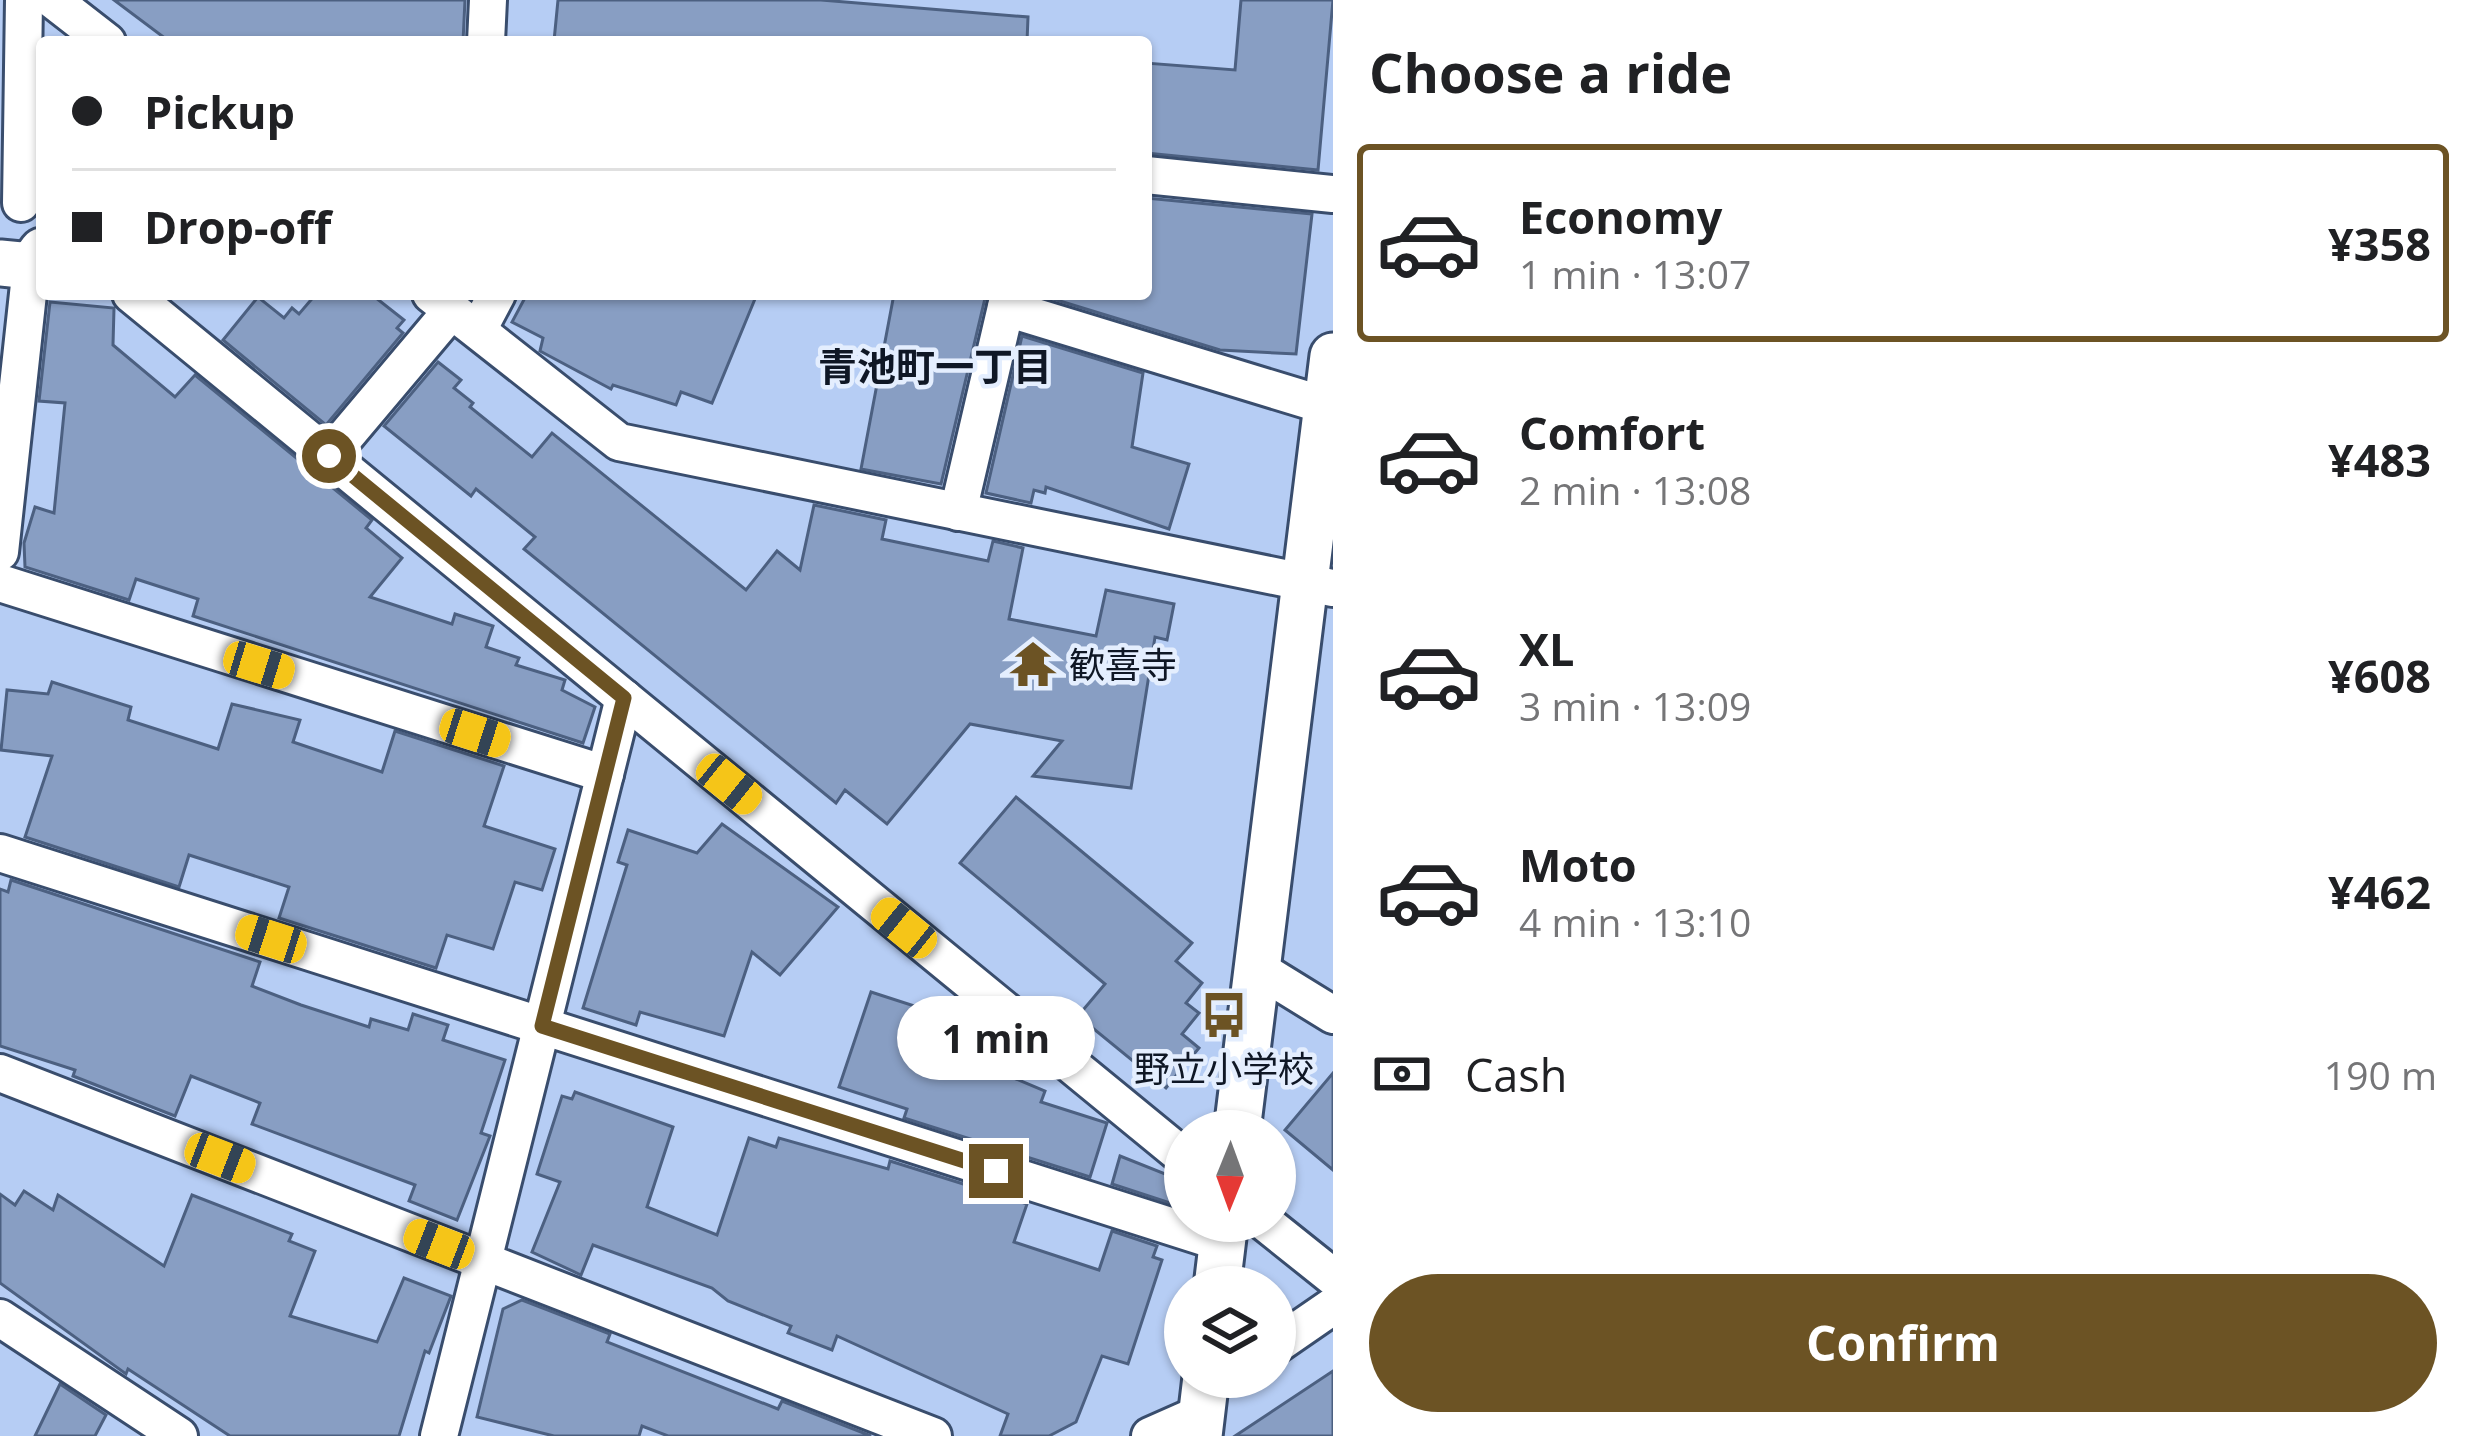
<!DOCTYPE html>
<meta charset="utf-8">
<style>
body{margin:0;font-family:"Open Sans","Noto Sans JP",sans-serif;background:#f6f6f6;color:#202124;height:100vh;display:flex;flex-direction:column;font-size:45px;white-space:nowrap}
*{box-sizing:border-box;margin:0}
p{font-size:39px;color:#757577}
.icon{flex:none;width:66px;height:66px;fill:none;stroke:currentColor;stroke-width:2;stroke-linecap:round;stroke-linejoin:round}
.map{position:relative;flex:1;overflow:hidden}
.sheet{display:flex;flex-direction:column;background:#fff;width:1140px}
.sheet>*{flex:none}
.top-card{position:absolute;left:36px;top:36px;width:1116px;height:264px;border-radius:12px;box-shadow:0 3px 9px #0004;display:grid;align-content:center;height:264px;padding:0 36px;background:#fff}
.needle{width:78px;rotate:181deg}
.tools{position:absolute;left:1164px;top:1110px;display:grid;gap:24px}
.tools a{display:grid;place-items:center;width:132px;height:132px;border-radius:50%;background:#fff;box-shadow:0 3px 9px #0004;font-size:60px}
.end{position:absolute;width:54px;height:54px;margin:-27px;border:15px solid #6c5324;background:#fff;box-shadow:0 0 0 6px #fff}
.from{border-radius:50%}
.bubble{position:absolute;height:84px;border-radius:42px;background:#fff;box-shadow:0 3px 9px #0004;font-size:39px;font-weight:700;line-height:84px;text-align:center}
.car{position:absolute;width:36px;height:72px;margin:-36px -18px;border-radius:15px;box-shadow:0 0 9px 3px #0007;background:linear-gradient(#f5c518 24%,#345 0 40%,#f5c518 0 76%,#345 0 86%,#f5c518 0)}
.top-card b{display:flex;align-items:center;gap:42px;height:114px;font-size:45px}
.top-card b+b{border-top:3px solid #e0e0e0}
.top-card i{width:30px;height:30px;background:#202124}
ul{padding:0;list-style:none}
li{display:flex;align-items:center;gap:36px;height:198px;margin:0 24px 18px;padding:0 12px;border:6px solid transparent;border-radius:12px}
li div{flex:1}
li b{display:block;font-size:45px}
li em{font-style:normal;font-weight:700}
li.selected{border-color:#6c5324}
li>.icon{width:108px;height:108px;stroke-width:1.5}
h2{padding:0 36px;font-size:54px;line-height:144px}
.pay{display:flex;align-items:center;gap:30px;height:132px;padding:0 36px;font-size:45px}
.pay p{margin-inline-start:auto}
.cta{display:flex;gap:24px;margin-top:auto;padding:24px 36px}
.cta a{flex:1;height:138px;border-radius:72px;background:#6c5324;color:#fff;font-size:48px;font-weight:700;line-height:138px;text-align:center}
main{display:flex;flex:1;min-height:0}
.map>svg:first-child{display:block}
.building{fill:#889ec3;stroke:#4c6081;stroke-width:3}
.lines{fill:none;stroke-linecap:round;stroke-linejoin:round}
.minor-casing{stroke:#394d6d;stroke-width:42}
.tertiary-casing{stroke:#394d6d;stroke-width:51}
.minor{stroke:#fff;stroke-width:36}
.tertiary{stroke:#fff;stroke-width:45}
.route{stroke:#6c5324;stroke-width:15}
.labels{text-anchor:middle;dominant-baseline:central;stroke-width:9;stroke-linejoin:round;paint-order:stroke}
.poi-label{font-size:36px;fill:#0f1725;stroke:#e4eefe;text-anchor:start}
.neighbourhood-label{font-size:39px;font-weight:bold;fill:#0f1725;stroke:#e4eefe}
</style>
<main>
<div class="map">
<svg width="1333" height="1436" viewBox="0 0 1333 1436">
<rect width="100%" height="100%" fill="#b6cdf4"/>
<g class="building">
<path d="M114,0H465L463,42H170Z"/>
<path d="M558,0H821L1028,17L1027,42L554,41Z"/>
<path d="M1241,0H1333L1318,170L1146,153V63L1235,70Z"/>
<path d="M1146,198L1312,214L1296,354L1220,350L1037,294H1146Z"/>
<path d="M316,294H371L404,320L397,328L403,333L326,425L223,340L258,297L284,318L292,308L299,314Z"/>
<path d="M527,294H757L712,403L681,392L676,405L613,385L611,389L540,351L543,338L512,322Z"/>
<path d="M894,294H986L941,484L861,469Z"/>
<path d="M50,302L114,308L113,345L175,397L195,375L372,520L366,528L402,558L370,597L452,624L455,614L493,626L486,647L519,658L516,665L565,680L562,690L595,707L583,743L193,616L198,599L136,579L129,600L25,567L24,543L35,507L54,513L65,403L39,401Z"/>
<path d="M1022,336L1143,373L1132,447L1189,464L1169,529L1046,487L1045,493L1034,490L1031,503L986,493Z"/>
<path d="M438,362L461,380L454,388L473,403L470,407L532,457L552,433L746,590L777,551L800,570L814,505L886,520L882,539L988,561L993,541L1023,548L1009,619L1096,636L1106,590L1174,604L1167,640L1155,637L1131,788L1033,776L1062,741L970,724L887,824L845,790L836,803L524,549L535,537L476,489L471,496L384,426Z"/>
<path d="M52,682L131,707L128,720L218,749L232,704L300,720L293,742L382,772L395,731L504,766L484,826L555,849L542,890L515,882L493,949L447,935L436,968L279,918L289,887L189,855L179,887L25,837L52,756L1,750L7,690L48,694Z"/>
<path d="M1016,797L1192,943L1176,961L1202,983L1186,1003L1199,1013L1182,1034L1199,1048L1166,1088L1078,1016L1105,984L960,863Z"/>
<path d="M722,824L838,907L780,975L752,952L724,1036L640,1012L636,1025L583,1008L627,865L618,862L628,830L697,853Z"/>
<path d="M11,880L260,962L252,986L301,1005L369,1027L371,1019L408,1030L413,1014L448,1025L443,1040L505,1060L481,1133L490,1136L457,1220L409,1201L415,1185L252,1124L260,1103L191,1076L175,1116L73,1076L75,1070L0,1046V889L8,892Z"/>
<path d="M871,992L970,1024L956,1040L992,1069L1045,1091L1041,1102L1107,1123L1090,1177L904,1118L907,1109L839,1087Z"/>
<path d="M1333,1073V1170L1285,1130Z"/>
<path d="M575,1092L673,1127L647,1207L717,1235L749,1138L776,1147L779,1138L888,1169L890,1161L1027,1204L1014,1242L1099,1270L1112,1231L1157,1246L1153,1257L1162,1260L1128,1364L1102,1356L1076,1422L1049,1436H1000L1008,1414L837,1336L832,1350L788,1333L791,1326L728,1301L712,1288L593,1245L581,1275L532,1252L560,1182L537,1174L562,1096L572,1099Z"/>
<path d="M1120,1156L1178,1179L1170,1203L1112,1184Z"/>
<path d="M24,1191L53,1210L58,1195L164,1266L192,1195L292,1234L289,1241L315,1251L290,1316L377,1342L404,1278L451,1296L429,1353L425,1351L399,1436H230L128,1369L126,1374L0,1283V1194L15,1205Z"/>
<path d="M522,1300L610,1334L607,1342L778,1409L782,1401L871,1436H668L642,1426L639,1436H554L477,1417L503,1309Z"/>
<path d="M1333,1371V1436H1235Z"/>
<path d="M60,1384L106,1415L95,1436H35Z"/>
</g>
<g class="lines">
<defs>
<g id="minor">
<path d="M53,0L107,42"/>
<path d="M486,42L488,0"/>
<path d="M1146,175L1333,194"/>
<path d="M21,203L24,0"/>
<path d="M131,294L1185,1158"/>
<path d="M431,294L619,442L1333,588"/>
<path d="M1006,308L1327,406"/>
<path d="M478,330L497,294"/>
<path d="M329,456L452,310"/>
<path d="M958,512L1009,294"/>
<path d="M0,552L31,266"/>
<path d="M0,583L605,774"/>
<path d="M0,853L1223,1243"/>
<path d="M1257,968L1333,1015"/>
<path d="M0,1073L933,1436"/>
<path d="M1263,1221L1333,1277"/>
<path d="M0,1318L179,1436"/>
<path d="M1275,1346L1333,1306"/>
<path d="M439,1436L624,698"/>
<path d="M1150,1436L1202,1413"/>
</g>
<g id="tertiary">
<path d="M0,263L31,266L42,251"/>
<path d="M1237,1131L1333,356"/>
<path d="M1217,1287L1225,1221"/>
<path d="M1199,1436L1206,1377"/>
</g>
</defs>
<use href="#minor" class="minor-casing"/>
<use href="#tertiary" class="tertiary-casing"/>
<use href="#minor" class="minor"/>
<use href="#tertiary" class="tertiary"/>
</g>
<g class="lines">
<path class="route" d="M329,456L624,698L542,1026L996,1171"/>
</g>
<defs>
<symbol id="temple-bare" viewBox="-9 -9 18 18"><path d="M0-6L5-2H3V0L6.5 2.5H4V6H1.5V3h-3V6H-4V2.5H-6.5L-3 0V-2H-5Z" fill="#6c5324" stroke="#e4eefe" stroke-width="2.5" paint-order="stroke"/></symbol>
<symbol id="bus-bare" viewBox="-9 -9 18 18"><path d="M-5-6H5V4H4V6H2V4H-2V6H-4V4H-5ZM-3.5-4V0h7V-4ZM-3.5 1.2v1.5H-2V1.2ZM2 1.2v1.5H3.5V1.2Z" fill="#6c5324" stroke="#e4eefe" stroke-width="2.5" paint-order="stroke"/></symbol>
</defs>
<g fill-rule="evenodd">
<use href="#temple-bare" x="1000" y="631" width="66" height="66"/>
<use href="#bus-bare" x="1191" y="982" width="66" height="66"/>
</g>
<g class="labels">
<g class="poi-label">
<text x="1069" y="664">歓喜寺</text>
<text x="1224" y="1068" text-anchor="middle">野立小学校</text>
</g>
<g class="neighbourhood-label">
<text x="935" y="365">青池町一丁目</text>
</g>
</g>
</svg>
<div class="tools">
<a><svg class="needle" viewBox="-14 -14 28 28"><path d="M0-13l5 13h-10z" fill="#e53935"/><path d="M0 13l5-13h-10z" fill="#757577"/></svg></a>
<a><svg class="icon" aria-label="layers" viewBox="0 0 24 24"><path d="M12 4l9 5-9 5-9-5zM3 14l9 5 9-5"/></svg></a>
</div>
<i class="end from" style="left:329px;top:456px"></i>
<i class="end" style="left:996px;top:1171px"></i>
<div class="bubble" style="left:897px;top:996px;width:198px">1 min</div>
<i class="car" style="left:259px;top:665px;rotate:107deg"></i>
<i class="car" style="left:475px;top:733px;rotate:108deg"></i>
<i class="car" style="left:729px;top:784px;rotate:129deg"></i>
<i class="car" style="left:904px;top:928px;rotate:309deg"></i>
<i class="car" style="left:271px;top:939px;rotate:288deg"></i>
<i class="car" style="left:220px;top:1158px;rotate:111deg"></i>
<i class="car" style="left:439px;top:1244px;rotate:291deg"></i>
<div class="top-card">
<b><i class="from"></i>Pickup</b>
<b><i></i>Drop-off</b>
</div>
</div>
<section class="sheet">
<h2>Choose a ride</h2>
<ul>
<li class="selected"><svg class="icon" aria-label="car" viewBox="0 0 24 24"><path d="M5 17H2v-5l4-1 3-4h7l3 4 3 1v5h-3M9 17h6M6 11h13"/><circle cx="7" cy="17" r="2"/><circle cx="17" cy="17" r="2"/></svg><div><b>Economy</b><p>1 min · 13:07</p></div><em>¥358</em></li>
<li><svg class="icon" aria-label="car" viewBox="0 0 24 24"><path d="M5 17H2v-5l4-1 3-4h7l3 4 3 1v5h-3M9 17h6M6 11h13"/><circle cx="7" cy="17" r="2"/><circle cx="17" cy="17" r="2"/></svg><div><b>Comfort</b><p>2 min · 13:08</p></div><em>¥483</em></li>
<li><svg class="icon" aria-label="car" viewBox="0 0 24 24"><path d="M5 17H2v-5l4-1 3-4h7l3 4 3 1v5h-3M9 17h6M6 11h13"/><circle cx="7" cy="17" r="2"/><circle cx="17" cy="17" r="2"/></svg><div><b>XL</b><p>3 min · 13:09</p></div><em>¥608</em></li>
<li><svg class="icon" aria-label="car" viewBox="0 0 24 24"><path d="M5 17H2v-5l4-1 3-4h7l3 4 3 1v5h-3M9 17h6M6 11h13"/><circle cx="7" cy="17" r="2"/><circle cx="17" cy="17" r="2"/></svg><div><b>Moto</b><p>4 min · 13:10</p></div><em>¥462</em></li>
</ul>
<div class="pay"><svg class="icon" aria-label="cash" viewBox="0 0 24 24"><path d="M3 7h18v10H3z"/><circle cx="12" cy="12" r="2"/></svg>Cash<p>190 m</p></div>
<div class="cta"><a>Confirm</a></div>
</section>
</main>
